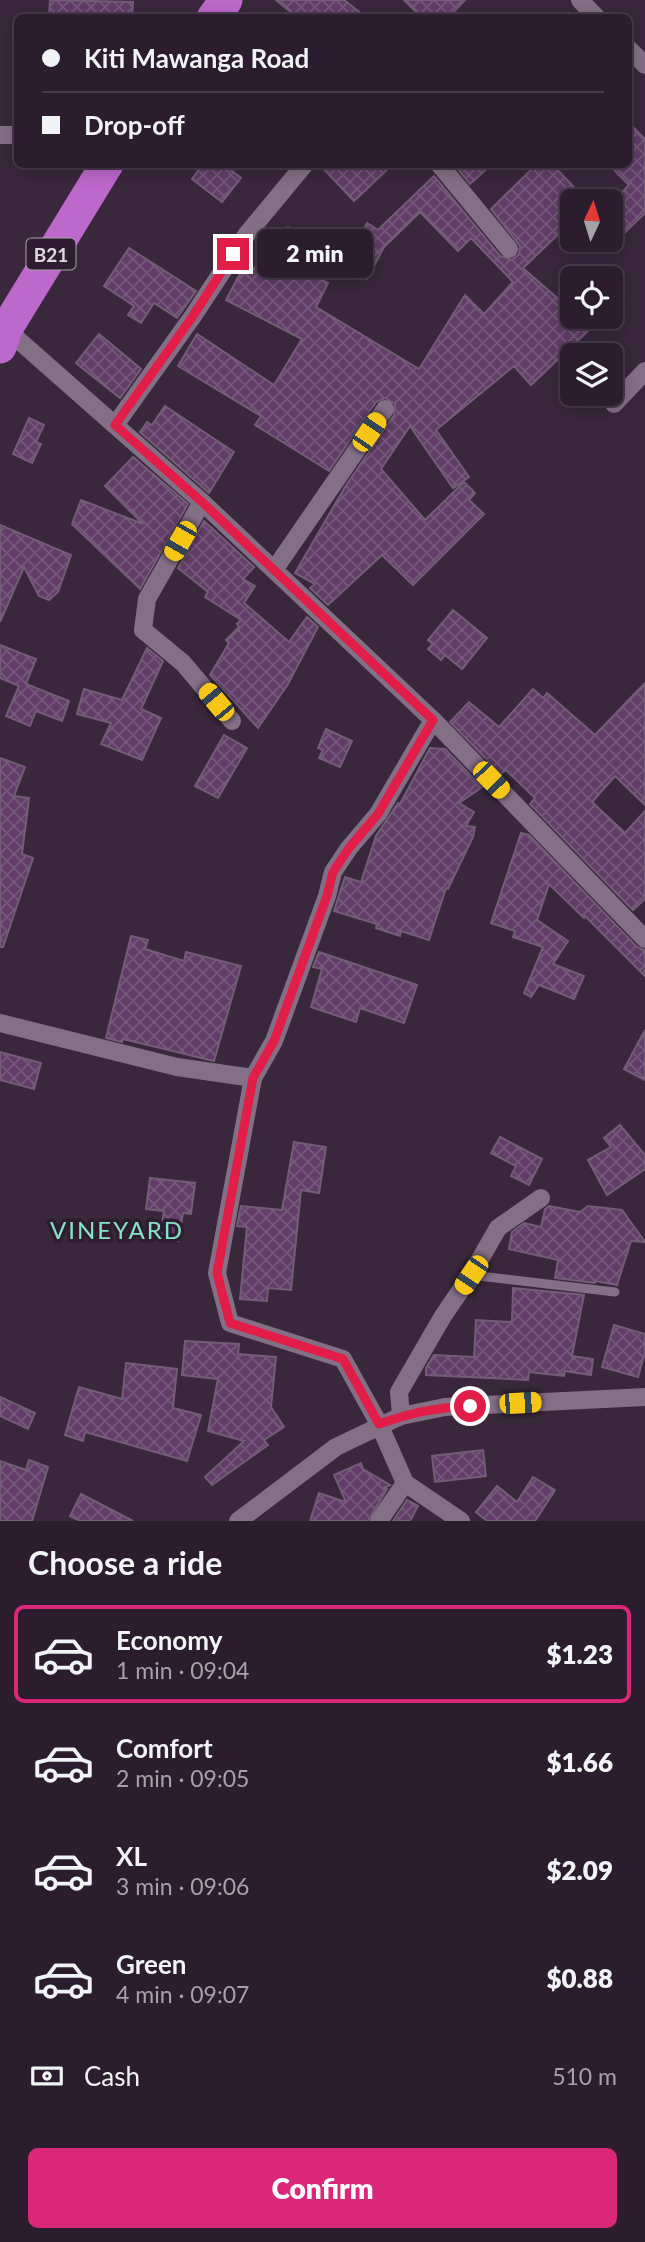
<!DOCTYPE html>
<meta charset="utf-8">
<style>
body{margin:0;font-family:Lato,sans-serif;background:#332635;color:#f1f3f6;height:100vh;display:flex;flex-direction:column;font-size:26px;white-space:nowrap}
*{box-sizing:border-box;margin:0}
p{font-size:23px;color:#a6a2aa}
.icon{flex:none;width:38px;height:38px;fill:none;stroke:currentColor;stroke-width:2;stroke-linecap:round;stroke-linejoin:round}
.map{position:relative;height:1521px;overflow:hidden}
.sheet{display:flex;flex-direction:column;background:#2b1d2d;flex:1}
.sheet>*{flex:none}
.top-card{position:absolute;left:14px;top:14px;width:618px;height:154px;border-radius:10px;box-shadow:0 4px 18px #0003,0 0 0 2px #473b49;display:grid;align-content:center;height:154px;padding:0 28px;background:#2b1d2d}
.needle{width:46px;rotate:4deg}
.controls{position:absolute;left:560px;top:189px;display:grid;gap:14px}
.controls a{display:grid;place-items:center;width:63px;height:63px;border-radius:10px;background:#2b1d2d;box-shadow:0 4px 18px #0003,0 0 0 2px #473b49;font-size:35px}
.end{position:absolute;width:32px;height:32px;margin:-16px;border:9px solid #e11d48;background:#fff;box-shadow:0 0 0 4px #fff}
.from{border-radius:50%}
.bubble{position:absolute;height:49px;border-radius:10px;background:#2b1d2d;box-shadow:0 4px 18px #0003,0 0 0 2px #473b49;font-size:23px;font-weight:800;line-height:49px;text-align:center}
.car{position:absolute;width:21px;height:42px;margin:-21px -10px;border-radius:9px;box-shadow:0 0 5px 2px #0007;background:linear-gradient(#f5c518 24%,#345 0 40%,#f5c518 0 76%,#345 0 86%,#f5c518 0)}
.top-card b{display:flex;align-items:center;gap:24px;height:66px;font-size:26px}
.top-card b+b{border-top:2px solid #473b49}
.top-card i{width:18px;height:18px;background:#f1f3f6}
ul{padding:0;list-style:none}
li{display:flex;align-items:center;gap:21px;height:98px;margin:0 14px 10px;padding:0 14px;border:4px solid transparent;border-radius:10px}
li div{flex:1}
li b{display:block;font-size:26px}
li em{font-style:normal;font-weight:800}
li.selected{border-color:#db2777}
li>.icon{width:63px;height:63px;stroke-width:1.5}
h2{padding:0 28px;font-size:32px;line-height:84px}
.pay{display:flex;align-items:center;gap:18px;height:77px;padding:0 28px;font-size:26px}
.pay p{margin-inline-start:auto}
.cta{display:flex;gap:14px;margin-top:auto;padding:14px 28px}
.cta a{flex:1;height:80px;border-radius:10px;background:#db2777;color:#fff;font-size:28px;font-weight:800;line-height:80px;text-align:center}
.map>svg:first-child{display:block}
.building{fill:url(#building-cross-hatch);stroke:#725e75;stroke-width:2}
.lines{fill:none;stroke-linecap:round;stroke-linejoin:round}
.lane{stroke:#836f86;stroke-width:9}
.street{stroke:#836f86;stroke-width:18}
.highway{stroke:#bd68cb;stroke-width:33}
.route{stroke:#e11d48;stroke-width:9}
.labels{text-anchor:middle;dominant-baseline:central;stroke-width:7;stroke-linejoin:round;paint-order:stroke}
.shield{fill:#2e1d31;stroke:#ac9fae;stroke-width:2}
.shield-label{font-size:19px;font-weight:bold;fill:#e2d7e4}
.quarter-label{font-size:24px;letter-spacing:2px;fill:#85e3c6;stroke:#2e1d31}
</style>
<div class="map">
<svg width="645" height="1521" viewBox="0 0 645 1521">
<defs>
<pattern id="building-cross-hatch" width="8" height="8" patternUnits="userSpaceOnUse" patternTransform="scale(1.75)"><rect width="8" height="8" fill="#613d67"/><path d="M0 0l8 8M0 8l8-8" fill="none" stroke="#77587d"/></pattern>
</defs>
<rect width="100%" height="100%" fill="#39273c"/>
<g class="building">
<path d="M50,0L133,2L132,18H49Z"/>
<path d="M276,0H344L367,18H298Z"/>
<path d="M404,0H465L448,18H422Z"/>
<path d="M628,122L645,139V213L618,239L611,231V204L629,185L608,164H628Z"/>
<path d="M203,164H223L241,178L222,202L192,179Z"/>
<path d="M319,164H393L354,201Z"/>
<path d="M454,164H492L470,184Z"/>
<path d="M537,164H552L587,201H572V221L523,268L572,311V317H578L590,329L531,385L514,366L436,430L469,477L453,488L410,426L381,469L425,520L464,482L475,493L469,500L484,514L413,585L382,555L328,605L310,588L315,584L295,573L345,487L394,415L395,404L385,398L376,402L329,471L255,425L261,416L178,366L197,334L274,385L302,339L226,300L245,264L254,269L276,233L281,237L288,227L315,244L299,269L328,283L316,307L419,369L465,295L484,314L513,282L471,238L458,251L420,212L384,247L367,279L344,267L367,223L378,230L434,176L500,256L512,260L519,254L520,246L491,209Z"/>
<path d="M129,248L196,291L177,318L154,303L141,323L128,315L134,306L104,286Z"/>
<path d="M99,334L141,369L120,398L76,363Z"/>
<path d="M165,406L234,452L209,493L140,432L147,422L152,425Z"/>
<path d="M29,418L44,425L36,442L41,444L32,463L13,454Z"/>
<path d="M133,457L188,504L140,589L72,524L81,500L143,524L105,486Z"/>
<path d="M204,521L254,567L243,579L255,586L244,603L289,642L307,617L318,627L288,684L258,728L210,675L229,643L226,640L239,627L237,624L241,620L205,597L208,592L178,568Z"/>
<path d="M0,525L71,555L58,592L49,600L39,596L24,567L0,622Z"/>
<path d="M453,610L487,638L462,669L445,655L441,660L428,649L433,644L428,640Z"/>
<path d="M0,645L36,659L26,684L69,701L62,721L36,711L30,726L6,716L19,686L0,678Z"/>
<path d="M147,648L163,661L141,709L161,718L142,760L101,744L111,723L77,714L84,689L122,700Z"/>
<path d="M645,683V805L615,776L592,802L625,833L645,811V899L633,910L530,804L535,798L506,770L501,774L450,722L469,702L499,727L533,689L543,698L547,693L595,735Z"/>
<path d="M326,729L352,741L340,767L319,758L323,750L318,748Z"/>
<path d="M224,735L247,748L218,798L195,786Z"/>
<path d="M430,748L445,749L482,787L459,803L474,812L466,826L475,827L473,837L448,889L446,888L429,940L401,931L400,936L376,928L377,924L334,911L345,877L361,882L376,836L398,803L400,804Z"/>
<path d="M0,758L25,767L14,796L29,798L22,854L33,858L3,947H0Z"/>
<path d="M521,833L529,835L637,947L645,950V976L585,916L584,918L549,884L537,920L568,941L553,964L584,976L574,999L539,985L531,997L524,993L543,947L513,937L515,931L491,923Z"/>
<path d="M131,936L148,940L145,949L184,961L186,952L241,966L214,1061L123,1039L122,1042L106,1038Z"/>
<path d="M319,952L417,985L404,1023L360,1008L356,1022L311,1007L322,969L313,967Z"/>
<path d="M645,1030V1080L624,1069Z"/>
<path d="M0,1052L41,1063L34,1089L0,1080Z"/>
<path d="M620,1125L645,1155V1169L607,1195L588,1160L611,1147L604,1138Z"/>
<path d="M500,1137L542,1159L529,1185L511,1176L516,1166L491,1153Z"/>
<path d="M294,1142L326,1147L319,1193L301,1190L291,1290L268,1288L267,1301L240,1299L247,1227L237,1226L241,1206L282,1210Z"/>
<path d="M150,1178L195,1183L191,1214L183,1213L178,1241L160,1237L164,1211L146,1209Z"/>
<path d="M549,1206L580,1212L588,1206L622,1210L645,1242L631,1241L617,1285L596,1281L595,1283L555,1278L558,1260L509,1249L512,1232L524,1223L541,1227L545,1209Z"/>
<path d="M513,1288L584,1295L572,1356L593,1359L591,1375L565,1371L564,1376L529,1372L528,1380L426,1375V1368L434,1355L474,1357L476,1320L512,1322Z"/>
<path d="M614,1325L645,1334V1352L638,1377L602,1367Z"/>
<path d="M185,1341L239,1344L238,1354L276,1357L271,1407L284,1427L264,1440L268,1445L212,1485L205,1477L244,1441L208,1431L218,1379L182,1375Z"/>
<path d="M126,1363L177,1369L173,1408L201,1415L187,1461L85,1432L83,1441L65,1435L79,1387L122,1399Z"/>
<path d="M0,1397L35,1413L28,1429L0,1416Z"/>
<path d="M483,1450L486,1476L435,1482L432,1456Z"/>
<path d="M29,1460L48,1467L32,1521H0V1461L26,1470Z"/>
<path d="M361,1463L363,1469L390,1485L384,1488L387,1489L368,1521H310L319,1493L346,1502L334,1475Z"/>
<path d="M533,1477L555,1490L535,1521H487L476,1512L497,1486L517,1502Z"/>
<path d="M81,1494L133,1521H80L70,1516Z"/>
<path d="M407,1500L418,1506L410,1521H393Z"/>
</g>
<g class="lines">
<path class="lane" d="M471,1275L615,1292"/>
<g class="street">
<path d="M580,0L597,18"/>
<path d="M628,48L645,65"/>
<path d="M0,135H18"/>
<path d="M439,164L509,249"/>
<path d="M6,329L202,502L433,720L645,939"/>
<path d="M614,404L645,371"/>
<path d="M115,425L193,316L247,234L305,164"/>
<path d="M202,502L147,599L143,630L183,663L232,721"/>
<path d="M274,570L385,409"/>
<path d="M0,1023L177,1067L253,1078L274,1041L327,896L333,872L349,848L378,814L433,720"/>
<path d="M253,1078L217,1273L230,1323L343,1359L379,1424L405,1483"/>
<path d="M401,1416L399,1392L443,1316L471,1275L498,1228L541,1198"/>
<path d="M238,1521L336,1447L401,1416L445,1407L645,1397"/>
<path d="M379,1521L405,1483L461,1521"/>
</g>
<g class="highway">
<path d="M213,18L226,0"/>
<path d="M0,347L6,329L107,164"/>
</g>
</g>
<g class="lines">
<path class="route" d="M233,254L193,316L115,425L202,502L433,720L378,814L349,848L333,872L327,896L274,1041L253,1078L217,1273L230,1323L343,1359L379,1424C409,1413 438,1407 470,1406"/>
</g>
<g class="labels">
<rect class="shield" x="26.5" y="238.5" width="49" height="31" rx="5"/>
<g class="shield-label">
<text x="51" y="254">B21</text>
</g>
<g class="quarter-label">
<text x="117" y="1229">VINEYARD</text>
</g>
</g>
</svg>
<div class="controls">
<a><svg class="needle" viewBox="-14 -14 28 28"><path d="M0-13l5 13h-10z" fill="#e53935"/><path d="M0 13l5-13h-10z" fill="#a6a2aa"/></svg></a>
<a><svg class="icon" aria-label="locate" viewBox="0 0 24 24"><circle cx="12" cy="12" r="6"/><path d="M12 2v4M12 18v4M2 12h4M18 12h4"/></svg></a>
<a><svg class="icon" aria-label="layers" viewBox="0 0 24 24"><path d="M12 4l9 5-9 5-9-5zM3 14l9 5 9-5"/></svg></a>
</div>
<i class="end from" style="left:470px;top:1406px"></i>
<i class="end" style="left:233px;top:254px"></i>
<div class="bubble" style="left:257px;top:229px;width:116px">2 min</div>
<i class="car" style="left:369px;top:432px;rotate:34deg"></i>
<i class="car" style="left:180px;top:541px;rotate:210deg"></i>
<i class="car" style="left:216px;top:702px;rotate:320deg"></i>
<i class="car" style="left:491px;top:780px;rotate:136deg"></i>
<i class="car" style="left:471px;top:1275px;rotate:214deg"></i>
<i class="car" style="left:520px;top:1403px;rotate:87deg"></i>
<div class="top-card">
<b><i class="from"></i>Kiti Mawanga Road</b>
<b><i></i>Drop-off</b>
</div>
</div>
<section class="sheet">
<h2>Choose a ride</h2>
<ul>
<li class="selected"><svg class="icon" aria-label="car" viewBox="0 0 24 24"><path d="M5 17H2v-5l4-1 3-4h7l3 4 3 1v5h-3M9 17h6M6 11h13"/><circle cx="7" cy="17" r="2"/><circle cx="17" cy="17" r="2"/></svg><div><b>Economy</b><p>1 min · 09:04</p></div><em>$1.23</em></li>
<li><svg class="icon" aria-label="car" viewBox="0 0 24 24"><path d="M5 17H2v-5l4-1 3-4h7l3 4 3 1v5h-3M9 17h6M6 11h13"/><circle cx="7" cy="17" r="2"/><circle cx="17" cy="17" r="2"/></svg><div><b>Comfort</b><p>2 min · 09:05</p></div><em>$1.66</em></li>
<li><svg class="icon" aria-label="car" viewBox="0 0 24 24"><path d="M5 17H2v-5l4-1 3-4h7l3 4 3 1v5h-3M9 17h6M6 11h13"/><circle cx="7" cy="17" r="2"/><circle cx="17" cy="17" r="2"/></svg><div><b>XL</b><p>3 min · 09:06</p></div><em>$2.09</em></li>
<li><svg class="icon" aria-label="car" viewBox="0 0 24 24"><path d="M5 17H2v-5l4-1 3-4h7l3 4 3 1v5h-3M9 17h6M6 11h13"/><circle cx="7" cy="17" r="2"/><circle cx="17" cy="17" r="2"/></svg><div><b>Green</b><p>4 min · 09:07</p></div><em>$0.88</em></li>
</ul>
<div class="pay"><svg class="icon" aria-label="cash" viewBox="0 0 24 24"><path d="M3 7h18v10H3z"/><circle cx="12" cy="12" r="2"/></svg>Cash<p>510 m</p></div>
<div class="cta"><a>Confirm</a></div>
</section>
